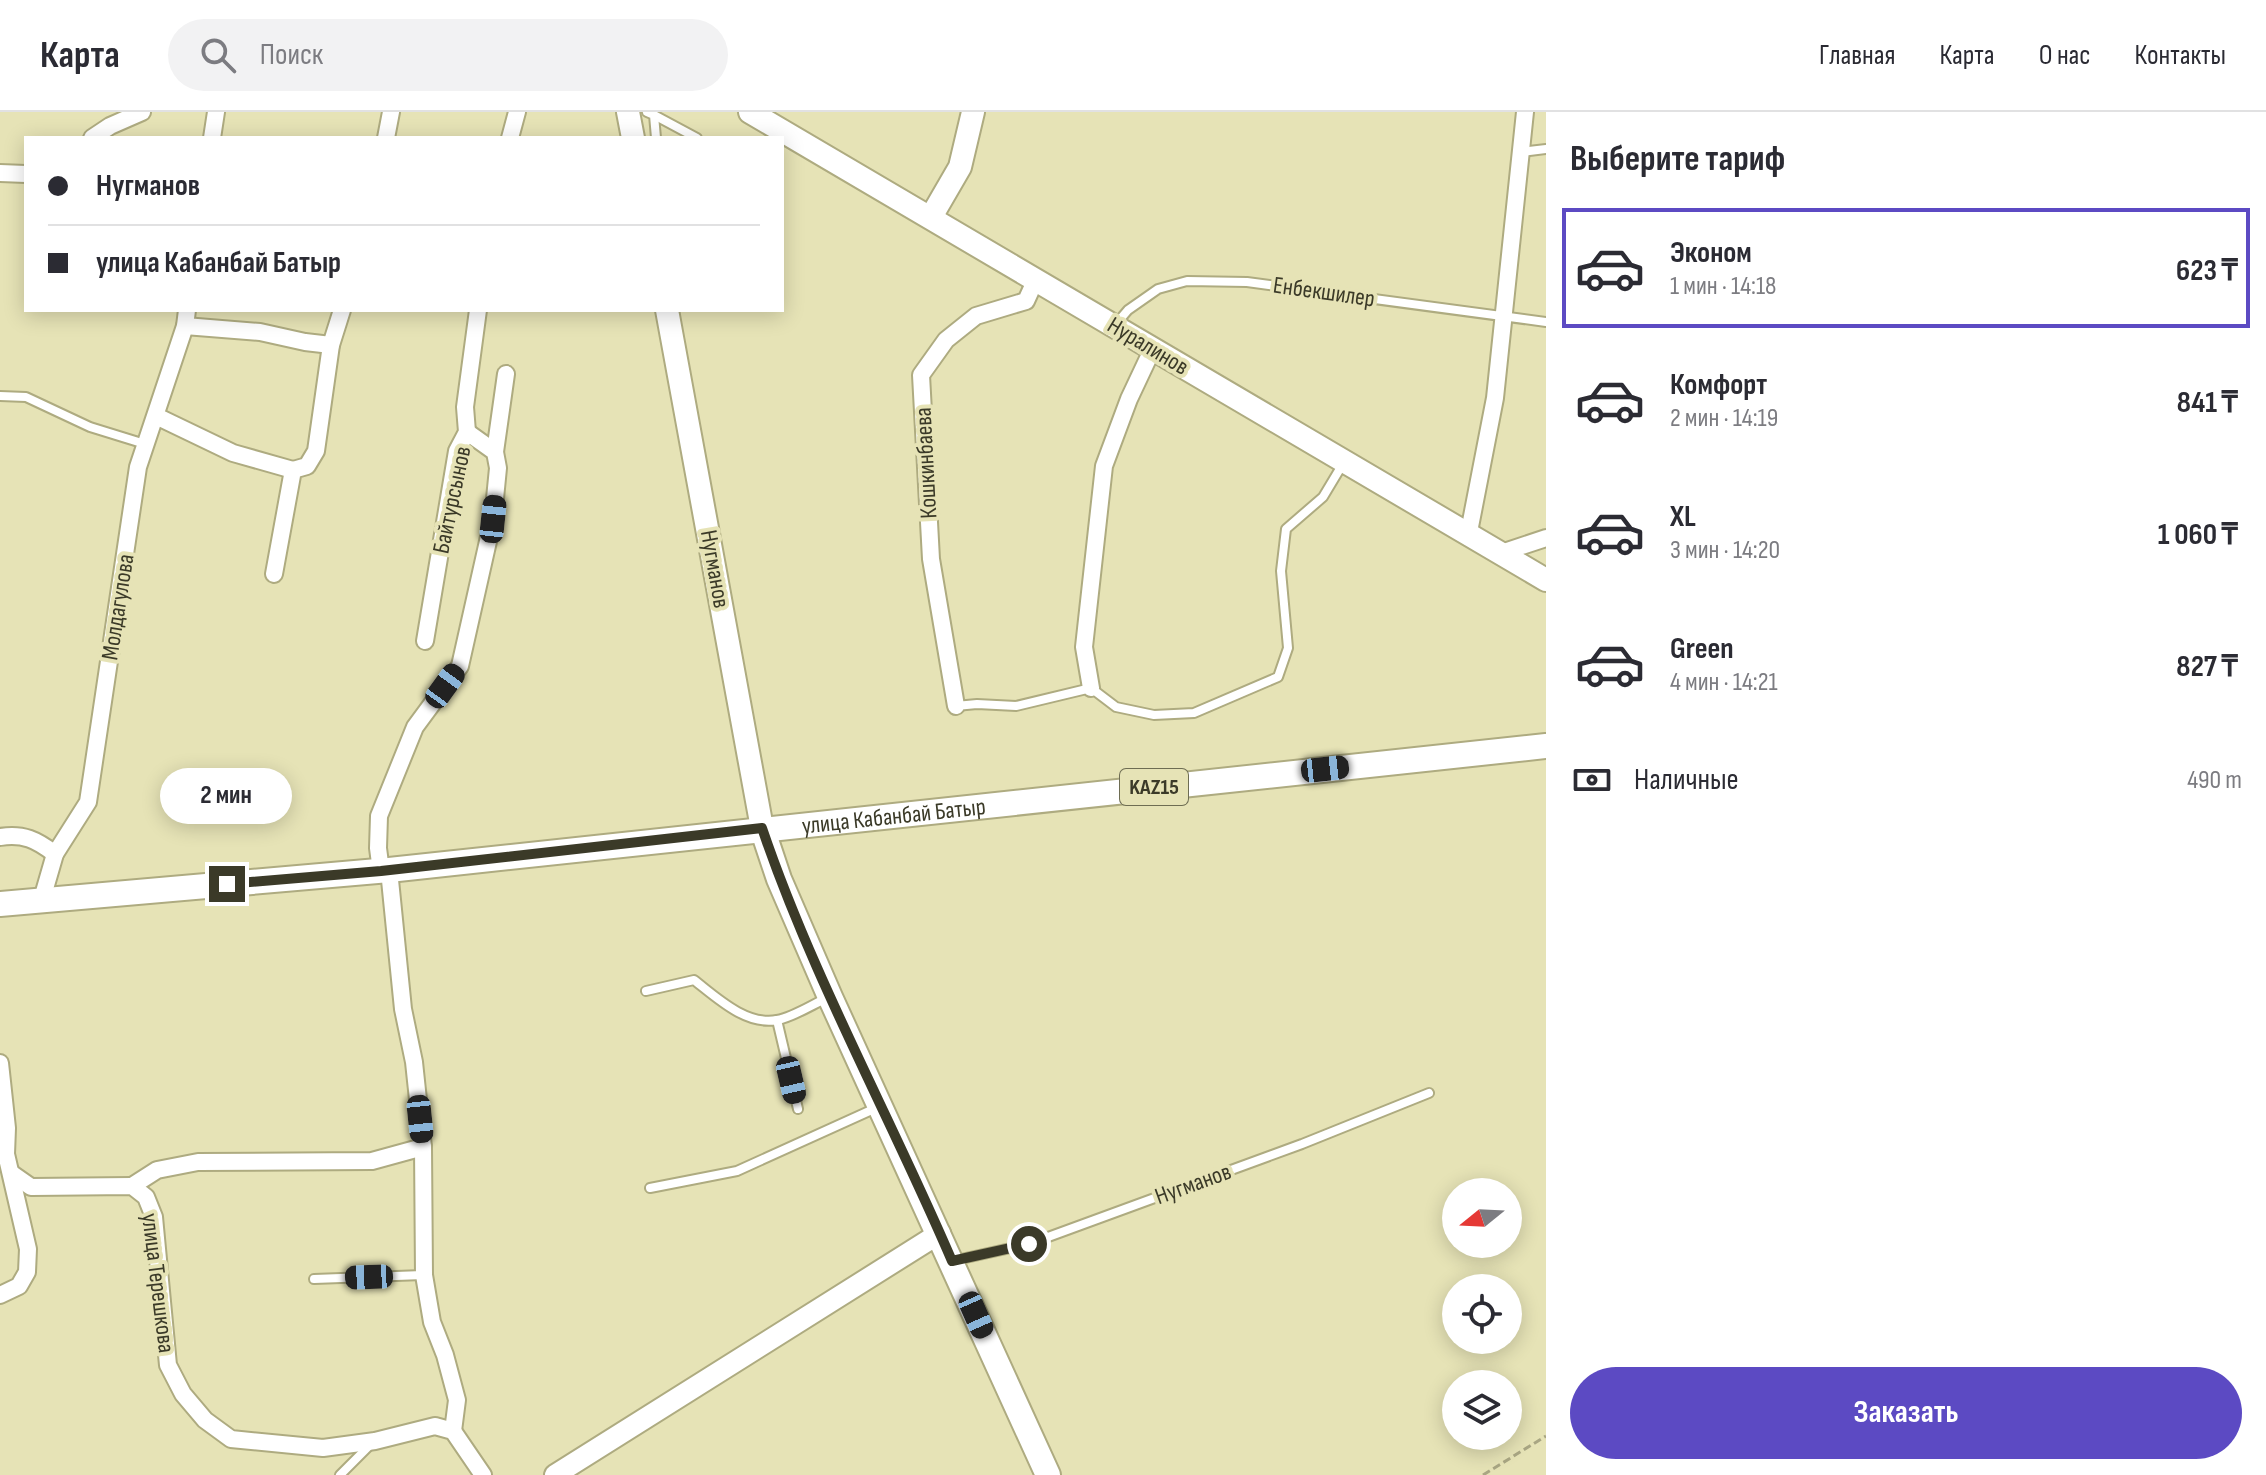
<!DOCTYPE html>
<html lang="ru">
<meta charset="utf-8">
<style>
body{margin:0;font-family:"Sofia Sans Condensed",sans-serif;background:#f2f2f3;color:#2b2b33;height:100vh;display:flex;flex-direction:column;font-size:30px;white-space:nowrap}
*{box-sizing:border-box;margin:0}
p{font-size:26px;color:#7c7c81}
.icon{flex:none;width:44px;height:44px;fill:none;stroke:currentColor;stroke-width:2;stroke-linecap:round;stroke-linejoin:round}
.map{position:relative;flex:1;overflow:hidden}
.details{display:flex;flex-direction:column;background:#fff;width:720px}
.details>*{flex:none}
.top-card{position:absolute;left:24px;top:24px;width:760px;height:176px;border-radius:0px;box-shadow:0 4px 20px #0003;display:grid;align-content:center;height:176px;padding:0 24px;background:#fff}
.needle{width:52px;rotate:252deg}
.tools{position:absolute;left:1442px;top:1066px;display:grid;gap:16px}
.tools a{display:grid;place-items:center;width:80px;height:80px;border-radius:50%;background:#fff;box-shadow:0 4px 20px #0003;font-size:40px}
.end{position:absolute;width:36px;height:36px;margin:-18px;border:10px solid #3b3a28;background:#fff;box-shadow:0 0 0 4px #fff}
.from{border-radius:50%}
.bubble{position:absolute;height:56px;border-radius:28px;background:#fff;box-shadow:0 4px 20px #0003;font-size:26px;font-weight:700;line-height:56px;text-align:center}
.car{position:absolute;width:24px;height:48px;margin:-24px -12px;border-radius:10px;box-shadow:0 0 6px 2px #0007;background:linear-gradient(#222 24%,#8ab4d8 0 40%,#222 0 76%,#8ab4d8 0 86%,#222 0)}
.top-card b{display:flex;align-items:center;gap:28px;height:76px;font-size:30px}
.top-card b+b{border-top:2px solid #e1e1e2}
.top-card i{width:20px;height:20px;background:#2b2b33}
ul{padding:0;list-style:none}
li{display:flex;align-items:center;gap:24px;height:120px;margin:0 16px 12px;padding:0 8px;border:4px solid transparent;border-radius:0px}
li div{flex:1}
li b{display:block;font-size:30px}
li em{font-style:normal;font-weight:700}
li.active{border-color:#5c4ac3}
li>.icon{width:72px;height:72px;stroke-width:1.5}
h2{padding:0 24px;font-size:36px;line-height:96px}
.pay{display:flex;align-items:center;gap:20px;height:88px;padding:0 24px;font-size:30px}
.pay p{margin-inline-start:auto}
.button{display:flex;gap:16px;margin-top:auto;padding:16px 24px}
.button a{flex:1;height:92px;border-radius:48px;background:#5c4ac3;color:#fff;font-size:32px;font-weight:700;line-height:92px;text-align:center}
header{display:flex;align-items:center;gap:48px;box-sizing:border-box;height:112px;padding:0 40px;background:#fff;border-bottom:2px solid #e1e1e2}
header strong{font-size:38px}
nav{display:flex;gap:44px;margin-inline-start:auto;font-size:28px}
.search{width:560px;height:72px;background:#f2f2f3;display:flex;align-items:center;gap:20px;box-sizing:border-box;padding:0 28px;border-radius:44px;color:#7c7c81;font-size:30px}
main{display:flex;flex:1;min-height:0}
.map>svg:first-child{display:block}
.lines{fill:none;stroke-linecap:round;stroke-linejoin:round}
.service-casing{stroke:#aeab80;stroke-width:12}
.minor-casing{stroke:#aeab80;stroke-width:20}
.tertiary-casing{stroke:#aeab80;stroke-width:24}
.secondary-casing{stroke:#aeab80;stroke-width:26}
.primary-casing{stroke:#aeab80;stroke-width:28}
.path{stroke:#a9a683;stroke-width:3;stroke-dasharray:8 4;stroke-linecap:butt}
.service{stroke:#fff;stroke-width:8}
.minor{stroke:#fff;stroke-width:16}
.tertiary{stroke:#fff;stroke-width:20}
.secondary{stroke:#fff;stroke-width:22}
.primary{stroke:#fff;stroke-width:24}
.route{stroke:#3b3a28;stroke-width:10}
.labels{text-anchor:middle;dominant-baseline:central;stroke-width:8;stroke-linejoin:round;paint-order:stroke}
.shield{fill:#e6e3b6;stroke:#6e6d53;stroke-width:2}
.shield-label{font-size:22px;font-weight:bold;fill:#3b3a28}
.street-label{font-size:24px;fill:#3b3a28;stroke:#e6e3b6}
</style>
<header>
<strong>Карта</strong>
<div class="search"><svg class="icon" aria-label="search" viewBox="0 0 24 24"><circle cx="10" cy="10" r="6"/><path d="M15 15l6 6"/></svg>Поиск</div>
<nav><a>Главная</a><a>Карта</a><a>О нас</a><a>Контакты</a></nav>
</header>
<main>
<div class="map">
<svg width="1546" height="1363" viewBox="0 0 1546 1363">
<rect width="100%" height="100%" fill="#e6e3b6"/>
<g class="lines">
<defs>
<g id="service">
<path d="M647,0L654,3L656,26"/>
<path d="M654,3L697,26"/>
<path d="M1521,40L1546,37"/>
<path d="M1116,212L1128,198L1158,177L1187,169L1247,170L1546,210"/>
<path d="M0,284L26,285L90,315L145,332"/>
<path d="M956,594L977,592L1016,594L1091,576L1116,595L1154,603L1194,601L1278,565L1288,536L1281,459L1286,417L1323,385L1344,350"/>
<path d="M646,879L694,868C716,885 746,914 777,908C794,905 813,892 829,885"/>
<path d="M777,908L798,997"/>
<path d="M650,1076L737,1059L876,996"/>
<path d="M952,1149L1029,1132L1302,1032L1429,981"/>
<path d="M314,1167L423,1163"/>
<path d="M340,1363L371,1332"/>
</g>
<g id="minor">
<path d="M92,26L110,14L142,0"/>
<path d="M212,26L216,0"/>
<path d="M386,26L391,0"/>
<path d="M510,26L517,0"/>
<path d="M0,61L26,62"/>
<path d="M185,214L260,220L305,230L331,233"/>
<path d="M156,304L233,341L293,358"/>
<path d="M495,340L506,262"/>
<path d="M1468,425L1495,286L1525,0"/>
<path d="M1498,442L1546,426"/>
<path d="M274,462L293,358L307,354L316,339L331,233L342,198"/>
<path d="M425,529L457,339L467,320L465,295L478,198"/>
<path d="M1091,576L1084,535L1104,354L1129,287L1153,236"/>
<path d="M956,594L931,447L921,263L946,228L976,204L1026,189L1036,167"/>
<path d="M0,725C23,721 37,728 55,742"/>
<path d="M389,758L403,897L414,950L423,1035L424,1163L432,1210L445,1243L457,1288L453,1319"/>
<path d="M381,759L378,736L379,704L415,615L460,554L493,407L498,356L495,340L467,320"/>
<path d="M42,787L55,742L88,690L138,355L185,214L187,198"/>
<path d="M0,951L7,1016L6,1042L28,1137L27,1160L19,1174L0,1183"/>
<path d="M11,1061L31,1075L132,1074L146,1085L154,1105L168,1253L183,1282L205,1308L231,1327L323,1336L375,1329L435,1314L453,1319L483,1363"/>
<path d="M132,1074L157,1058L198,1050L372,1049L423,1035"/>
</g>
<path id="tertiary" d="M555,1363L940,1121"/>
<g id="secondary">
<path d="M628,0L633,26"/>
<path d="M750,0L1546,468"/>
<path d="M931,105L960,55L973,0"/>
<path d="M667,198L762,716"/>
</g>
<g id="primary">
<path d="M762,716L779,767L830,885L1048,1363"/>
<path id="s1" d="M0,792L389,758L1546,634"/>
</g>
</defs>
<use href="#service" class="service-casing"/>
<use href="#minor" class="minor-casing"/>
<use href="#tertiary" class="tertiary-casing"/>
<use href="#secondary" class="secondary-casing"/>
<use href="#primary" class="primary-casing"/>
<path class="path" d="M1483,1363L1546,1324"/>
<use href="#service" class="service"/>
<use href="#minor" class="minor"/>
<use href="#tertiary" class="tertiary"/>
<use href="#secondary" class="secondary"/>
<use href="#primary" class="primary"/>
</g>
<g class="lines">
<path class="route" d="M227,772L381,759L762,716C813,866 890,1004 952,1149L1029,1132"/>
</g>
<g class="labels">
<rect class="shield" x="1120" y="657" width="68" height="36" rx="6"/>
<g class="shield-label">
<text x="1154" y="675">KAZ15</text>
</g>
<g class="street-label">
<text transform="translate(1324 180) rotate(8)">Енбекшилер</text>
<text transform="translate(1148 234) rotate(31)">Нуралинов</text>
<text transform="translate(926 351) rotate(-93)">Кошкинбаева</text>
<text transform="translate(452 388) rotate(-78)">Байтурсынов</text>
<text transform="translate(715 457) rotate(80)">Нугманов</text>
<text transform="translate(118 495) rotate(-81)">Молдагулова</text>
<text stroke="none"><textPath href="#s1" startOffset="898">улица Кабанбай Батыр</textPath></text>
<text transform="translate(1193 1072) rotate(-20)">Нугманов</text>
<text transform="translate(158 1171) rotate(83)">улица Терешкова</text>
</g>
</g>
</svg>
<div class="tools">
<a><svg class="needle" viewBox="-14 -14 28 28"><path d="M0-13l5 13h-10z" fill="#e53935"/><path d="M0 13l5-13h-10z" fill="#7c7c81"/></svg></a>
<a><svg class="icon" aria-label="locate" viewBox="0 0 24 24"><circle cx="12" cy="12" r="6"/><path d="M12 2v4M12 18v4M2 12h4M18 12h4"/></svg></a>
<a><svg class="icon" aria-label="layers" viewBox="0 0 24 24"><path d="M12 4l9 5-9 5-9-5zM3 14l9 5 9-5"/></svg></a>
</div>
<i class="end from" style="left:1029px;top:1132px"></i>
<i class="end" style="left:227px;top:772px"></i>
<div class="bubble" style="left:160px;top:656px;width:132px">2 мин</div>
<i class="car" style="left:493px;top:407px;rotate:6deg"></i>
<i class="car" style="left:445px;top:574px;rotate:36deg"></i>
<i class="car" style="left:1325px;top:657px;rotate:84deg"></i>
<i class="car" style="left:791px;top:968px;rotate:167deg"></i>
<i class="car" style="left:420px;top:1007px;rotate:174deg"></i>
<i class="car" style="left:369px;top:1165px;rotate:268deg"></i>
<i class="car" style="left:976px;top:1203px;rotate:156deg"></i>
<div class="top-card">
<b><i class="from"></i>Нугманов</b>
<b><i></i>улица Кабанбай Батыр</b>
</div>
</div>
<section class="details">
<h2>Выберите тариф</h2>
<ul>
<li class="active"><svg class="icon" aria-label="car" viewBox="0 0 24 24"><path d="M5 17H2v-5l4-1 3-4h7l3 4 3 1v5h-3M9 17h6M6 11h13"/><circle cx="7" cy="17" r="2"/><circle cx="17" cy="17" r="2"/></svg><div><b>Эконом</b><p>1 мин · 14:18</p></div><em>623 ₸</em></li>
<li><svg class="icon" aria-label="car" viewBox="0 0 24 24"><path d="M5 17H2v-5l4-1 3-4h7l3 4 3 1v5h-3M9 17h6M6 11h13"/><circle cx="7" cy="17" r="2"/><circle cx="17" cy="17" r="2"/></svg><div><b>Комфорт</b><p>2 мин · 14:19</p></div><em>841 ₸</em></li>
<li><svg class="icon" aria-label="car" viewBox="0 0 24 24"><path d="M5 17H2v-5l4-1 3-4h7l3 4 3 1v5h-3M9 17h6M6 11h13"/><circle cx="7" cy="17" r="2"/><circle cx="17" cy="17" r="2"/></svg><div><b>XL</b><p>3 мин · 14:20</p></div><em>1 060 ₸</em></li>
<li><svg class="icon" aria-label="car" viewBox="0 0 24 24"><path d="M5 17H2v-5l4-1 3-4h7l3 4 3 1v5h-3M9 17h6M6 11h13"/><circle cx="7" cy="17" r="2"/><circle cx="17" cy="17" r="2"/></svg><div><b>Green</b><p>4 мин · 14:21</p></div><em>827 ₸</em></li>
</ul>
<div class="pay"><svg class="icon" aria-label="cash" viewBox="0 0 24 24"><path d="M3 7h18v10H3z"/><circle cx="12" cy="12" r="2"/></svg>Наличные<p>490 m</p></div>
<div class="button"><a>Заказать</a></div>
</section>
</main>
